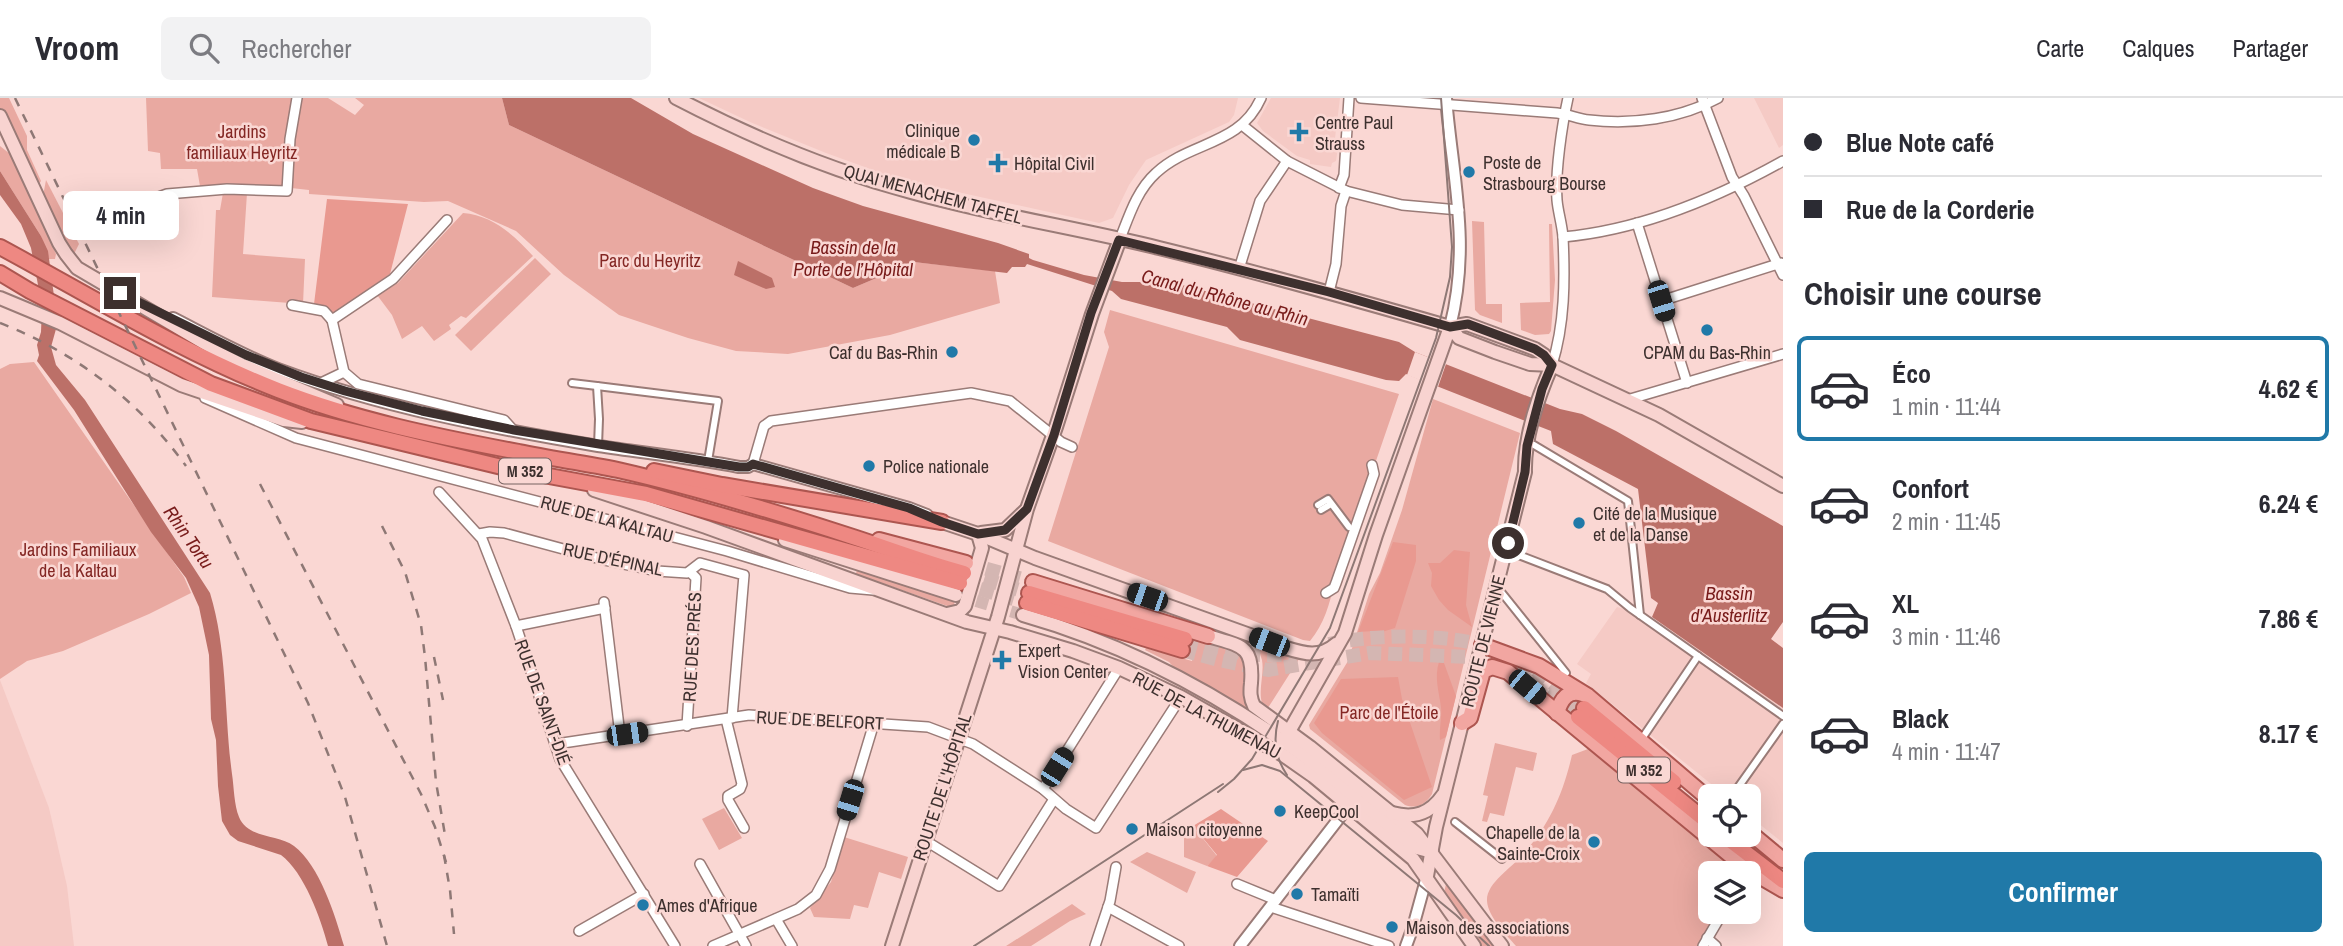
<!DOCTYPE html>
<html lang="fr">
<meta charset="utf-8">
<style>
body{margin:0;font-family:"Archivo Narrow",sans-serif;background:#f2f2f3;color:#2b2b33;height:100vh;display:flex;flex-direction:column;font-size:26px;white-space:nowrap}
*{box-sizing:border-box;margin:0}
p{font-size:23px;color:#7c7c81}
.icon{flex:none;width:38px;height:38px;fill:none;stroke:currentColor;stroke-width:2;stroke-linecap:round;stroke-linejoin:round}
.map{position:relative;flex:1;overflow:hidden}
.side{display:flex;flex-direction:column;background:#fff;width:560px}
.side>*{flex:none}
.top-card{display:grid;align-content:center;height:154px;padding:0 21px;background:#fff}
.tools{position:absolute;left:1698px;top:686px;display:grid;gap:14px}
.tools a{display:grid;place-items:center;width:63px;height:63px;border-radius:10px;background:#fff;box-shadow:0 7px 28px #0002;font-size:35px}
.end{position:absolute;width:32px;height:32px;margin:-16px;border:9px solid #3d302e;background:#fff;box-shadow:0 0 0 4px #fff}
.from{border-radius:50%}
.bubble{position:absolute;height:49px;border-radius:10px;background:#fff;box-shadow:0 7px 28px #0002;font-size:23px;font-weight:800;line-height:49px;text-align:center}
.car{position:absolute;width:21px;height:42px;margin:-21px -10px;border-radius:9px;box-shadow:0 0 5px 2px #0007;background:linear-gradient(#222 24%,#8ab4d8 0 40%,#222 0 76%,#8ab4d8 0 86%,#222 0)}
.top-card b{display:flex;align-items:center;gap:24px;height:66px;font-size:26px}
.top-card b+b{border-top:2px solid #e1e1e2}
.top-card i{width:18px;height:18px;background:#2b2b33}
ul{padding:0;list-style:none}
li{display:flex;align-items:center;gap:21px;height:105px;margin:0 14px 10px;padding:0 7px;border:4px solid transparent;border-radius:10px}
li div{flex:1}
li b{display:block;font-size:26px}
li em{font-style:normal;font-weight:800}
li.current{border-color:#2079a8}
li>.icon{width:63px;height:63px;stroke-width:1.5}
h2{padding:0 21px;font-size:32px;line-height:84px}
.button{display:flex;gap:14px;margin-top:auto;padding:14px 21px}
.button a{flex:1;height:80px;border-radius:10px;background:#2079a8;color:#fff;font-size:28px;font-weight:800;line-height:80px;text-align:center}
header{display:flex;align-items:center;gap:42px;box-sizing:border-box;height:98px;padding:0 35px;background:#fff;border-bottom:2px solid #e1e1e2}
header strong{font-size:33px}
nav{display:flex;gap:38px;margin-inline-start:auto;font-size:24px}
.search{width:490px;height:63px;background:#f2f2f3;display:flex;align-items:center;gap:18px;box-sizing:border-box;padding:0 24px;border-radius:10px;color:#7c7c81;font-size:26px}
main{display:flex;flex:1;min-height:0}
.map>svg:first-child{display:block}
.built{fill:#f5cac5}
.green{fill:#e9a9a1}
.forest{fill:#e99990}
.water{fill:#bc7068}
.pier{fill:#fad7d3}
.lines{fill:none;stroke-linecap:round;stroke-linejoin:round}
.secondary-tunnel{stroke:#d4b6b2;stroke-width:12;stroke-dasharray:12 6;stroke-linecap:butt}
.primary-tunnel{stroke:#d4b6b2;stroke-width:14;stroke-dasharray:14 7;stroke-linecap:butt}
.trunk-tunnel{stroke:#d4b6b2;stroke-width:14;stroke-dasharray:14 7;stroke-linecap:butt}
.pedestrian-casing{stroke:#9a7b77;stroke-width:10}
.minor-casing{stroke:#9a7b77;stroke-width:12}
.tertiary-casing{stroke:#9a7b77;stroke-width:14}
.secondary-casing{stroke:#9a7b77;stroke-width:16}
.primary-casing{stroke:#ad5650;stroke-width:18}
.trunk-casing{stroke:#ad5650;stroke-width:18}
.pedestrian{stroke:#fff;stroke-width:6}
.minor{stroke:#fff;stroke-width:9}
.tertiary{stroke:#fff;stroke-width:10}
.secondary{stroke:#f8d3d0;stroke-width:12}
.primary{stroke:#f2a6a1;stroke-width:14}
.trunk{stroke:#ee8882;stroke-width:14}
.tram{stroke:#8e7875;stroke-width:2}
.rail{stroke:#8e7875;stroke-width:2.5;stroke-dasharray:9 9;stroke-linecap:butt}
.route{stroke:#3d302e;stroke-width:9}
.poi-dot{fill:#2079a8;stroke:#fad7d3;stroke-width:2.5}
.labels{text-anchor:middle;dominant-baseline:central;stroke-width:5;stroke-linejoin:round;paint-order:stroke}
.shield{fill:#fad7d3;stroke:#766260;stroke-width:2}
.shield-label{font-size:16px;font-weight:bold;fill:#3d302e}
.poi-label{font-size:18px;fill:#3d302e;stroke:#fad7d3;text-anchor:start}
.park-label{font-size:18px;fill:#842724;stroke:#fad7d3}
.street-label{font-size:18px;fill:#3d302e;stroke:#fad7d3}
.water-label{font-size:19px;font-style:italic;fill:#781b1a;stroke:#fad7d3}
</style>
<header>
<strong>Vroom</strong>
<div class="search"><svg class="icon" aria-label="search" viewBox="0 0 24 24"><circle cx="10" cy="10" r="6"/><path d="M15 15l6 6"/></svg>Rechercher</div>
<nav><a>Carte</a><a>Calques</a><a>Partager</a></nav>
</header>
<main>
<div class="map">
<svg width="1783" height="848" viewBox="0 0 1783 848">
<rect width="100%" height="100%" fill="#fad7d3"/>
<g class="built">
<path d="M699,0H1238L1234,17L1229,24L1146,62L1129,87L1113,120L1099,125L898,81L826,55L750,24Z"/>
<path d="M1271,0H1340L1334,48L1338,49L1336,63L1332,65L1331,69L1310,66V62L1297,58L1263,33L1257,25Z"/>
<path d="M1754,0H1783V47L1779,50Z"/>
<path d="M1617,509L1652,519L1783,610V745L1748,717V698H1726L1586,585L1591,576L1577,566Z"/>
<path d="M0,582L49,710L67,788L74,848H0Z"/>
</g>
<g class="green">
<path d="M0,0H9L27,38V52L41,83L37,89L0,12Z"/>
<path d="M146,0H328L355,17L364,7L355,0H502L509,27L853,190L914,164L995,173L1000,205L890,237L788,256L736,253L688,240L619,217L564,177L516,133L448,103L424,104L309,96V92L273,88H200L197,71H161L160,55L148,53Z"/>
<path d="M0,48L10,56L56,156L55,161H49L41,138L0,73Z"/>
<path d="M46,82L79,146L73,158L43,98Z"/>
<path d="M223,95H247L243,156L305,161L303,206L212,199L216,112H220Z"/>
<path d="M463,115C492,117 514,137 533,158L466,220L461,218L449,227L451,231L434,243L422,228L402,241L392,217L377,197L398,185Z"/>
<path d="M1472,123L1484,124L1486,206H1502V225L1480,217L1475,212Z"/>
<path d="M1549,126H1552L1555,182L1551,233L1549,236L1535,237L1521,232L1520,205L1550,204Z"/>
<path d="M535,160L551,176L471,253L455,237Z"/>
<path d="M1110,212L1399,296L1334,485C1330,506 1324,526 1310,543L1303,542L1048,443L1109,249L1104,234Z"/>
<path d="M34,264L184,479L191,495L149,516L63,553L27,563L0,581V271L10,266Z"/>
<path d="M1433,301L1520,335L1432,696C1425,707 1417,711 1405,707L1310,631L1309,627L1348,563L1369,496L1380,475L1402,412Z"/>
<path d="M857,471L955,503L953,510L856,476Z"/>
<path d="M1199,538C1210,541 1221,544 1231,549C1253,559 1242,581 1245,599C1246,608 1255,614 1262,620L1259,624L1181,577L1169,564L1145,552L1146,550L1192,563Z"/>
<path d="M1252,542L1301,558L1266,613C1255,598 1265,579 1262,562C1260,554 1256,548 1252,542Z"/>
<path d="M1495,645L1537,655L1533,673L1516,669L1504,718L1490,715L1487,724L1482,723L1488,698L1483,697Z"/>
<path d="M1588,651L1739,775H1710V814H1717L1697,848H1516C1506,836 1488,819 1487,803C1486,785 1512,770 1522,757C1549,728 1563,696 1572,657Z"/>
<path d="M724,710L742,740L719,752L702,721Z"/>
<path d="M1193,728L1217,758L1207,768L1184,759V733Z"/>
<path d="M844,739L908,759L901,781L879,774L868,810L854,807L850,821L814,819L810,810L831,784Z"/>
<path d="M1147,754L1196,774L1187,795L1130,764Z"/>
<path d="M1447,781L1497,848H1479L1443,800Z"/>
<path d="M1072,806L1086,816L1070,823L1031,848H1006Z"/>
</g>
<g class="forest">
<path d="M327,101L408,106L390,176L333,216L327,209L314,206Z"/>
<path d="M1393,444L1416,447V463L1395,530L1375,536L1374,533L1358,534Z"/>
<path d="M1454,452L1470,454L1466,507L1472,529L1448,512L1439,502L1431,488L1432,475L1428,465H1440Z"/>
<path d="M1439,564L1444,565L1456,598L1446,639L1440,642C1439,631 1442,619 1441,609C1439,593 1434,580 1439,564Z"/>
<path d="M1398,579L1402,601L1432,689L1404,702L1322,635L1314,625L1341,581Z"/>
<path d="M1221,711L1268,743L1237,779L1207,768L1217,757L1193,728Z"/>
</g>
<g class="water">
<path d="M502,0H631L693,36L813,90L863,108L998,145L1029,156V160L1033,162L1084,177L1122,184H1171L1399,244L1415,254L1560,311L1582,316L1616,333L1783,428V524L1771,541L1783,550V610L1652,519L1658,505L1651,500L1638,391L1553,346L1551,333L1406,276L1399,283L1386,282L1240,242L1227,229L1121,201L1112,193L1027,166L1025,169H1012L1007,175L914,164L853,190L509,27Z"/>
<path d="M0,73L41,138L48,153L56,213V231L51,249L56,267L85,302L210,495C228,554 224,616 232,676C234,689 234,707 239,719C248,741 278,736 294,748C320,768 335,817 344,848H328C321,821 304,774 281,757L238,743L230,737L222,723L218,688L216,642L211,621L209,557L199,509L186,480L151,434L74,312L37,263L39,257L37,247L41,234L42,208L31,150L21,126L0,97Z"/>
<path d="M738,163L772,180L775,189L766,191L734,177Z"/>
</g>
<path class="pier" d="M1415,254L1446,266L1438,289L1407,277Z"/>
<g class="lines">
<path class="secondary-tunnel" d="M959,498L1023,517"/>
<path class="primary-tunnel" d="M966,465L1033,484"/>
<g class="trunk-tunnel">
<path d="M964,475L1029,495"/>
<path d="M960,485L1027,505"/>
<path d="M1185,541C1224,552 1263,564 1303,553"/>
<path d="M1329,546C1375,536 1448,535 1493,550"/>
<path d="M1182,552L1219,562L1268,572L1370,555L1472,559L1491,563L1513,573L1578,619"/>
<path d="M1536,572L1584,610"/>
</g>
<defs>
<g id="pedestrian">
<path d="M572,285L597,288"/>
<path d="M1534,347L1628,403L1640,517"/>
<path d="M598,348L599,321L597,288L718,303L708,363"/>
<path d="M1318,407L1328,401L1349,429"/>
<path d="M1321,412L1331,406"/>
<path d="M1516,456L1607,491L1630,510L1783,618"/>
<path d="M1502,495L1566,575"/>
<path d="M1641,642L1698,558"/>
<path d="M1732,698L1783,626"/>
<path d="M1455,724L1502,761"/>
</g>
<g id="minor">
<path d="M1361,0L1557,15C1568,16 1578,21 1589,22C1632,27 1680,21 1718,0"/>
<path d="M1702,0L1732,79L1744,98L1783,177"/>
<path d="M1242,27L1287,63L1346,93L1402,107L1459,112"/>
<path d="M1339,90L1344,77L1349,0"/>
<path d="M123,112L167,96L227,91L287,93L290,41L297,0"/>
<path d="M1637,125L1687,285"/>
<path d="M1563,139C1641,132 1715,101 1783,63"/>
<path d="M1120,141C1129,118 1137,92 1156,75C1190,43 1240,48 1261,0"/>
<path d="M1239,171L1260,103L1287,63"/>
<path d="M1329,194L1336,166L1341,108L1346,93"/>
<path d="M1661,203L1781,165"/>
<path d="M292,207L324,213L332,222"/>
<path d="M332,222L344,274L358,286L504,322L514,333"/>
<path d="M332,222L393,181L447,122"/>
<path d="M1552,267C1565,225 1565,182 1563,139C1562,126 1558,114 1557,102C1555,74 1562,27 1568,0"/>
<path d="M321,285L344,274"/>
<path d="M205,300L296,340L727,453L850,490L873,492"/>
<path d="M1627,302L1783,256"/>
<path d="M753,366L764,328L771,323L971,295L1010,303L1061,344L1072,349"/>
<path d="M439,394L482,441L516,528L560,661L675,848"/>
<path d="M479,436L490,434L504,435L604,462L657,473L687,475L700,465L744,477L732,620"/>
<path d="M1326,495L1334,490L1336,485L1374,376L1372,367"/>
<path d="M604,504L620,637"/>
<path d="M516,528L605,510"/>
<path d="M726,621L742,686L740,691L728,698V702L744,730"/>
<path d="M687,628L696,480L690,474"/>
<path d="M556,646L749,617L928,629L973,646L1043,691L1066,711L1096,730L1181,599"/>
<path d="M1043,691L1119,570"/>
<path d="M926,743L999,788L1054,701"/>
<path d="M700,766L746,848"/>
<path d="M1237,786L1276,802"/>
<path d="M1108,809L1179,848"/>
<path d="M1271,809L1389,848"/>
<path d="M776,821L792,848"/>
<path d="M579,833L644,796"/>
<path d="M1707,840L1716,848"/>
<path d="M713,848L798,811L816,797L830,771L874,625"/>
<path d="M1095,848L1110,803L1116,769"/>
<path d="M1703,848L1723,814"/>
</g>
<g id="tertiary">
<path d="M1446,0C1453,82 1471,147 1450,229"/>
<path d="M173,220C208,238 242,257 278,271C380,309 491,330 598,348C645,355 692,360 739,369H748L753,366L909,410L927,417"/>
<path d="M1240,848L1354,701"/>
<path d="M1406,848L1413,829L1427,778"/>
</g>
<g id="secondary">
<path d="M676,0C751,39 829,72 911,94C993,117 1077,130 1159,150C1257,174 1353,201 1450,229L1467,226L1535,251L1544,257L1552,267L1659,317L1783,388"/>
<path d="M0,18L59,145L66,156L77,170L240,266L337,307"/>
<path d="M0,200L60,225L181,287L284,322L302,324"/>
<path d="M1450,229L1459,240L1495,254L1530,266L1552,267"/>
<path d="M594,392L706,429L967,524L1010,534L1073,553L1119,570L1181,599L1283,657L1313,678L1413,761L1474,848"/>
<path d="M942,424L978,436L1035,460L1286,550C1305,556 1320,560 1336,546"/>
<path d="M981,435L1005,432L1025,413"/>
<path d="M785,442L956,497"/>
<path d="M947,516L960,513L965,508L982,450L978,436"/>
<path d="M1023,517C1125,546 1219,596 1304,658C1343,687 1379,720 1417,750L1432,754"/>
<path d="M1208,538C1241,548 1254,547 1251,585C1250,594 1250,600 1254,608L1310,649L1417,736L1502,848"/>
<path d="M1283,644L1345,535L1376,437L1450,229"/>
<path d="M1392,715C1414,721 1430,716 1443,697"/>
<path d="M1427,778L1436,729L1525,374C1524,339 1538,299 1552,267"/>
<path d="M892,848L998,519L1027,411L1056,329L1092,216L1120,141"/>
</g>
<g id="primary">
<path d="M879,442L966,465"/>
<path d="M1033,484L1208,538"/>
<path d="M1482,547L1539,568L1588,598L1710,702"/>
<path d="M1557,615C1561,601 1568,591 1583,596"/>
<path d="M1462,625L1470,620L1483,573L1492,569L1508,574L1747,771L1783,792"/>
<path d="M1748,733L1783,762"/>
</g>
<g id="trunk">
<path d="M0,149C91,198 181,254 278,292C355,322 439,339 519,354C552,361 586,365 618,372C697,390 776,414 853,439C890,451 926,465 964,475"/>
<path d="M0,175L30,193L211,286L311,323L506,370L646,396L960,485"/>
<path d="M654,373L722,387L942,424"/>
<path d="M1029,495L1185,541"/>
<path d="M1027,505L1182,552"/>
<path d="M1584,610L1674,684"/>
<path d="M1578,619L1710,726"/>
<path d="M1723,737L1783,783"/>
</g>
</defs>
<use href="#pedestrian" class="pedestrian-casing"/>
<use href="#minor" class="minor-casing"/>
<use href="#tertiary" class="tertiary-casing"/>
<use href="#secondary" class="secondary-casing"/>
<use href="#primary" class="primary-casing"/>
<use href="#trunk" class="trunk-casing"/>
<use href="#pedestrian" class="pedestrian"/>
<use href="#minor" class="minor"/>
<use href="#tertiary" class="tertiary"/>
<use href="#secondary" class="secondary"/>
<use href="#primary" class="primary"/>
<use href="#trunk" class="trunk"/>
<g class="tram">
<path d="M1278,623C1273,642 1276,661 1287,677"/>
<path d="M1243,672L1262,667L1280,673L1456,817L1489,848"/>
<path d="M1218,694L1234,681L1252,661L1330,530L1436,240L1450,179L1452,149L1441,0"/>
<path d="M974,848L1223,686"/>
</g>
<g class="rail">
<path d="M15,0L308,605L345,699L387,848"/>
<path d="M0,225C75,254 139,303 186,368"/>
<path d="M260,386L421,696L435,729L446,764"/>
<path d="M382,428L405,474L421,527L425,559L436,684L445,737"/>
<path d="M434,559L443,602"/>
<path d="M444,757L450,792L454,836"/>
</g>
</g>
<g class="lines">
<path class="route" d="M120,195L246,257L301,279L345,293L422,313L514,332L739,369H748L753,366L909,410L942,424L978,436L1005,432L1027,411L1054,337L1091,215L1119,142L1329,194L1450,229L1468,226L1535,251L1544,257L1552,267L1542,291L1527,348L1525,374L1508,445"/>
</g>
<g class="poi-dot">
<path d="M1295.5 23.5h7v7h7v7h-7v7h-7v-7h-7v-7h7z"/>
<circle cx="974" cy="42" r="7"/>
<path d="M994.5 54.5h7v7h7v7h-7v7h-7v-7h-7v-7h7z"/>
<circle cx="1469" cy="74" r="7"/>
<circle cx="1707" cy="232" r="7"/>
<circle cx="952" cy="254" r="7"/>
<circle cx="869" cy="368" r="7"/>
<circle cx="1579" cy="425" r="7"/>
<path d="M998.5 551.5h7v7h7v7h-7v7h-7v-7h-7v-7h7z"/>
<circle cx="1280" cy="713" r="7"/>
<circle cx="1132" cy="731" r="7"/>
<circle cx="1594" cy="744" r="7"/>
<circle cx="1297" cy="796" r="7"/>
<circle cx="643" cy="807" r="7"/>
<circle cx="1392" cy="829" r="7"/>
</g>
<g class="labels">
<g class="shield">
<rect x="499" y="360.5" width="52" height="25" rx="5"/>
<rect x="1618" y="659.5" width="52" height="25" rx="5"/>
</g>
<g class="shield-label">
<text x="525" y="373">M 352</text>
<text x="1644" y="672">M 352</text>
</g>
<g class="poi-label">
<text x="1315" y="24">Centre Paul<tspan x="1315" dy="21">Strauss</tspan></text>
<text x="960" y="32" text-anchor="end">Clinique<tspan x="960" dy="21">médicale B</tspan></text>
<text x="1483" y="64">Poste de<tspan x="1483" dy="21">Strasbourg Bourse</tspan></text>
<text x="1014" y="65">Hôpital Civil</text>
<text x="938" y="254" text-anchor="end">Caf du Bas-Rhin</text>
<text x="1707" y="254" text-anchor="middle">CPAM du Bas-Rhin</text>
<text x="883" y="368">Police nationale</text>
<text x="1593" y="415">Cité de la Musique<tspan x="1593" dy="21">et de la Danse</tspan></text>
<text x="1018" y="552">Expert<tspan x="1018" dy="21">Vision Center</tspan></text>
<text x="1294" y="713">KeepCool</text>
<text x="1146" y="731">Maison citoyenne</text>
<text x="1580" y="734" text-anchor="end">Chapelle de la<tspan x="1580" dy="21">Sainte-Croix</tspan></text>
<text x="1311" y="796">Tamaïti</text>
<text x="657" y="807">Ames d'Afrique</text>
<text x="1406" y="829">Maison des associations</text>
</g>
<g class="park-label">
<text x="242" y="33">Jardins<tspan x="242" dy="21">familiaux Heyritz</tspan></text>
<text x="650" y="162">Parc du Heyritz</text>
<text x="78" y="451">Jardins Familiaux<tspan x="78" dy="21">de la Kaltau</tspan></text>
<text x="1389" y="614">Parc de l'Étoile</text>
</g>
<g class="street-label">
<text transform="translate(933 96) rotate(15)">QUAI MENACHEM TAFFEL</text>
<text transform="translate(607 421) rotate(15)">RUE DE LA KALTAU</text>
<text transform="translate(613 461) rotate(12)">RUE D'ÉPINAL</text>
<text transform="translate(1483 543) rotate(-76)">ROUTE DE VIENNE</text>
<text transform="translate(692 549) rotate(-87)">RUE DES PRÉS</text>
<text transform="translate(543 604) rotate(70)">RUE DE SAINT-DIÉ</text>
<text transform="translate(1207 617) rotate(28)">RUE DE LA THUMENAU</text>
<text transform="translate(820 622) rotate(3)">RUE DE BELFORT</text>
<text transform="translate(942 689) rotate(-72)">ROUTE DE L'HÔPITAL</text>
</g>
<g class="water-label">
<text x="853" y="149">Bassin de la<tspan x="853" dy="22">Porte de l’Hôpital</tspan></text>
<text transform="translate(1225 199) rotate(15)">Canal du Rhône au Rhin</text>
<text transform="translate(189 439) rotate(55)">Rhin Tortu</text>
<text x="1729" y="495">Bassin<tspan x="1729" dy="22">d'Austerlitz</tspan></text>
</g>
</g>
</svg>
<div class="tools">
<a><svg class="icon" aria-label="locate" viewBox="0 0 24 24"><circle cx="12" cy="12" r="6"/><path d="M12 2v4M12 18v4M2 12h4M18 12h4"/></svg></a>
<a><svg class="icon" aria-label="layers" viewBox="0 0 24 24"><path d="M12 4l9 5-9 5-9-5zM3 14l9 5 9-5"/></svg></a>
</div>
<i class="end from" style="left:1508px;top:445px"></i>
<i class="end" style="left:120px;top:195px"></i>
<div class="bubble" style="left:63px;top:93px;width:116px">4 min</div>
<i class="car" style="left:1661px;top:203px;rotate:163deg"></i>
<i class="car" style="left:1147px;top:499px;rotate:289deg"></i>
<i class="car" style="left:1269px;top:544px;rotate:291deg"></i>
<i class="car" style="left:1527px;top:589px;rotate:130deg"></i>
<i class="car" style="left:627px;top:636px;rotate:82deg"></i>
<i class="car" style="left:1057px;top:669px;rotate:32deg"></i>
<i class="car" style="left:850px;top:702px;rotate:197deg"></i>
</div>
<section class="side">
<div class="top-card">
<b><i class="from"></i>Blue Note café</b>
<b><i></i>Rue de la Corderie</b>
</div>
<h2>Choisir une course</h2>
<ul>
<li class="current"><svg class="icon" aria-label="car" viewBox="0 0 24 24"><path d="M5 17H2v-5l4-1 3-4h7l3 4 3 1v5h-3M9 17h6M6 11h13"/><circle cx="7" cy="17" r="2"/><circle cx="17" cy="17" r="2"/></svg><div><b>Éco</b><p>1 min · 11:44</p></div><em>4.62 €</em></li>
<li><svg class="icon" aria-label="car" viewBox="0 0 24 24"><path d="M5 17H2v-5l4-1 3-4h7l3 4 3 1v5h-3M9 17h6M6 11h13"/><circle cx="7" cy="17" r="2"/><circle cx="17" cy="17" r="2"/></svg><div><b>Confort</b><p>2 min · 11:45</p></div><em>6.24 €</em></li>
<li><svg class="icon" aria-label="car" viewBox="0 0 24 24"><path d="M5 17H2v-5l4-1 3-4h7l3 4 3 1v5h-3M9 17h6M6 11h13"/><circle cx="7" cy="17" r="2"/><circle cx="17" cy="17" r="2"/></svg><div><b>XL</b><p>3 min · 11:46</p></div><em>7.86 €</em></li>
<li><svg class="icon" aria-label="car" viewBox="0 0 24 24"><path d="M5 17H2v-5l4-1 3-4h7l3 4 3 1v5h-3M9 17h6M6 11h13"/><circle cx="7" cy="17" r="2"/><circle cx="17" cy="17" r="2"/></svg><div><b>Black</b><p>4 min · 11:47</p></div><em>8.17 €</em></li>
</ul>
<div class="button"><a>Confirmer</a></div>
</section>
</main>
